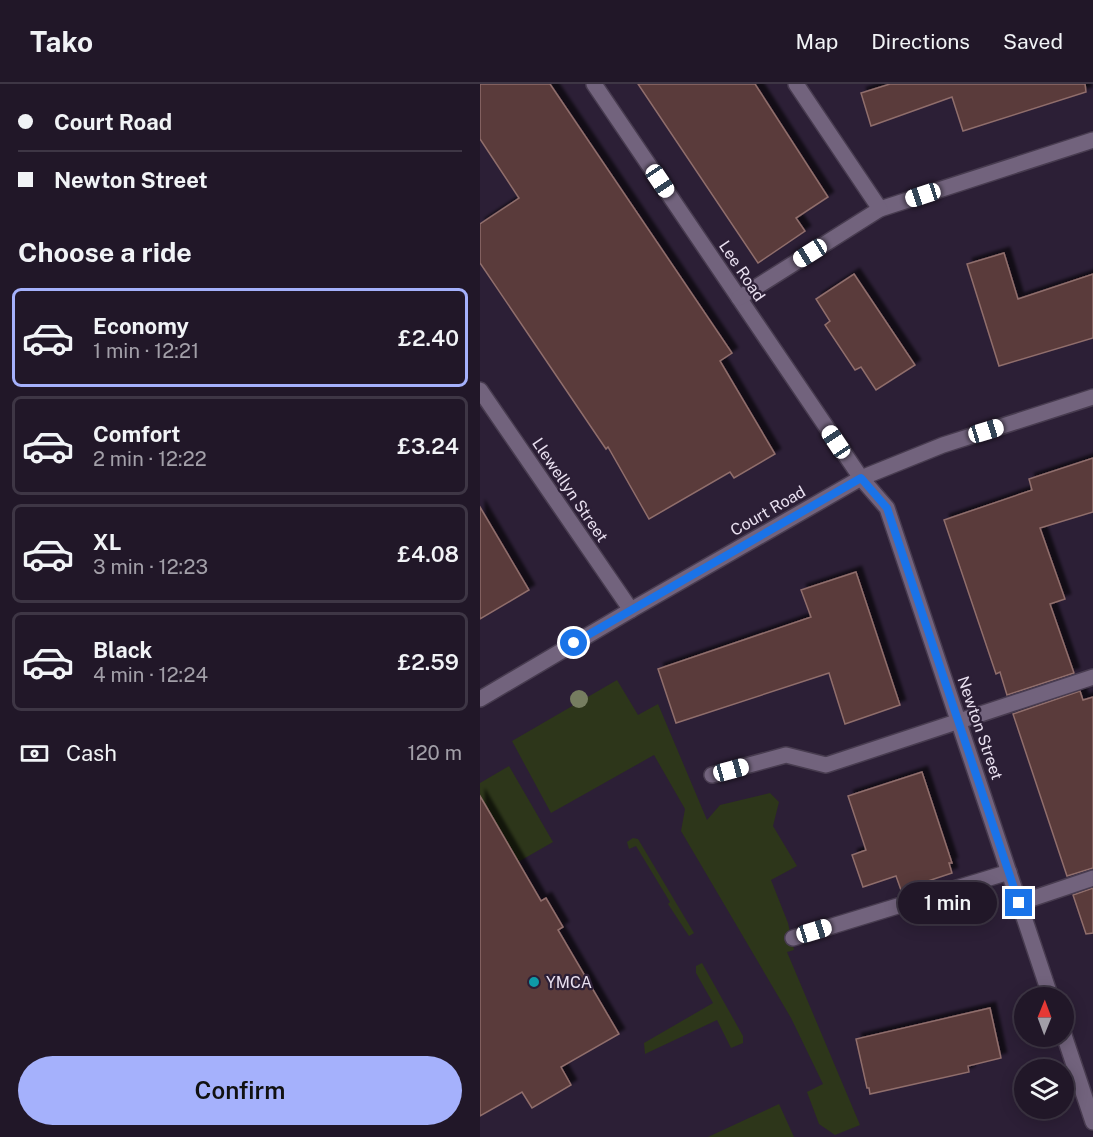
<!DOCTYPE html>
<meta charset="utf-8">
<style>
body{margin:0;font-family:"Public Sans",sans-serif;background:#2d2434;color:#f1f3f6;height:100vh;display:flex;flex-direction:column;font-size:22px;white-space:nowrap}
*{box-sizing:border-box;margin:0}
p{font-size:20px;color:#a29fa8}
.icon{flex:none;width:33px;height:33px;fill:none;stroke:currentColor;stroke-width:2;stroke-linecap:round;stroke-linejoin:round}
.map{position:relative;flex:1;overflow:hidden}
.panel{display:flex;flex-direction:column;background:#211728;width:480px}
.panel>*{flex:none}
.guide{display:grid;align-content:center;height:132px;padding:0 18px;background:#211728}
.needle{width:39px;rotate:1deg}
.fabs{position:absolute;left:534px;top:903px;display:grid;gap:12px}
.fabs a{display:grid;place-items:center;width:60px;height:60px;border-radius:50%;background:#211728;box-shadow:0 3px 15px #0003,0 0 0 2px #3e3645;font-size:30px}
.end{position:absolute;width:27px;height:27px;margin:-14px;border:8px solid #1a73e8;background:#fff;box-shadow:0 0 0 3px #fff}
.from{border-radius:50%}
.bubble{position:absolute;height:42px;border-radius:21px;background:#211728;box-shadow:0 3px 15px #0003,0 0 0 2px #3e3645;font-size:20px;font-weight:600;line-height:42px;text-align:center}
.car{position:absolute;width:18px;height:36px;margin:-18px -9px;border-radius:8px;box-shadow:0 0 4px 2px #0007;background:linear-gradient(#fff 24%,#345 0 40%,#fff 0 76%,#345 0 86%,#fff 0)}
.guide b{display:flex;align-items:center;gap:21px;height:57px;font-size:22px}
.guide b+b{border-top:2px solid #3e3645}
.guide i{width:15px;height:15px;background:#f1f3f6}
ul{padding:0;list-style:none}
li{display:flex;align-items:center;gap:18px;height:99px;margin:0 12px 9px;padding:0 6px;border:3px solid #3e3645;border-radius:9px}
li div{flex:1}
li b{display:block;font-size:22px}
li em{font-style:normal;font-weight:600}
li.on{border-color:#a5b1fc}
li>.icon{width:54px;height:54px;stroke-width:1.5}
h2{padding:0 18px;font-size:27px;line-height:72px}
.pay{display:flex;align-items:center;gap:15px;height:66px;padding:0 18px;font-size:22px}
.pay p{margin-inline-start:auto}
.primary-button{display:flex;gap:12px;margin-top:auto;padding:12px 18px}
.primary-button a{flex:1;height:69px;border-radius:36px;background:#a5b1fc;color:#111;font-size:24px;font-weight:600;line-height:69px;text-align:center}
header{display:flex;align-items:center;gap:36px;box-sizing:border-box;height:84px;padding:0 30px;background:#211728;border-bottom:2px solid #3e3645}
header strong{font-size:28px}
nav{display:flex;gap:33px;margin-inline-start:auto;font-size:21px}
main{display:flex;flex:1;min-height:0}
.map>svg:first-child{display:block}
.green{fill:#2d361a}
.building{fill:#5a3b3a;stroke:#906e6c;stroke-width:1.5;filter:url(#shadow)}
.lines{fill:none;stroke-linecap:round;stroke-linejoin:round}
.minor-casing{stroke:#483c50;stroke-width:18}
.minor{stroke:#72637d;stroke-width:15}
.tree{fill:#767d60}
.route{stroke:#1a73e8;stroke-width:8}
.culture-dot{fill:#0f9aa8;stroke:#2c1f36;stroke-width:2}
.labels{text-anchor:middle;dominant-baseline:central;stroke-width:4.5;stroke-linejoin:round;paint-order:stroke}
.street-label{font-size:16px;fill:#e9e0f0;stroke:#2c1f36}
.poi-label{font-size:16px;fill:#e9e0f0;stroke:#2c1f36;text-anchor:start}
</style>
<header>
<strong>Tako</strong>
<nav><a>Map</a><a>Directions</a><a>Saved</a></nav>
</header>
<main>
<section class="panel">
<div class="guide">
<b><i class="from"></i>Court Road</b>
<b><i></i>Newton Street</b>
</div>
<h2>Choose a ride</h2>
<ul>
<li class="on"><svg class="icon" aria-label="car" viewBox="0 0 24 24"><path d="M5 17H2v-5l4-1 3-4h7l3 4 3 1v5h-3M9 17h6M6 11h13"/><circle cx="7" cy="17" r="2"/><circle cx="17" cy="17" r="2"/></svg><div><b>Economy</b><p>1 min · 12:21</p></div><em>£2.40</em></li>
<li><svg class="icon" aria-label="car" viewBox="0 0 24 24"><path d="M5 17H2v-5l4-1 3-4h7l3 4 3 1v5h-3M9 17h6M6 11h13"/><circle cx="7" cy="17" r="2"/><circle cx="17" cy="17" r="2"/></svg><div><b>Comfort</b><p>2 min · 12:22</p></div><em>£3.24</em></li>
<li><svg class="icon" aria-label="car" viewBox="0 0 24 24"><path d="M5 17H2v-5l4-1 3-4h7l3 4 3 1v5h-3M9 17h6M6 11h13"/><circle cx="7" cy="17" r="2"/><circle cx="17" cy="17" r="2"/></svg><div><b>XL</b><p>3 min · 12:23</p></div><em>£4.08</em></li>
<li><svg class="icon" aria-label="car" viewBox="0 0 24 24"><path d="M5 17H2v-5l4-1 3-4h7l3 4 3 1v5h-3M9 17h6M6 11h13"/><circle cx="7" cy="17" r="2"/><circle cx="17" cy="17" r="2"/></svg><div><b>Black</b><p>4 min · 12:24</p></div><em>£2.59</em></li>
</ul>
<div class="pay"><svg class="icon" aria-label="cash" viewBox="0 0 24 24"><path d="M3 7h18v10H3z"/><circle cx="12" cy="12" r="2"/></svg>Cash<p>120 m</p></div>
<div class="primary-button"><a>Confirm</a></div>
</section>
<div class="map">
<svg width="613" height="1053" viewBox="0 0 613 1053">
<defs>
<filter id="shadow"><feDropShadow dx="5.5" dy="-5.5" stdDeviation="1.5" flood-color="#0009"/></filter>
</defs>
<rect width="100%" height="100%" fill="#2c1f36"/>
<g class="green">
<path d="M137,596L158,631L178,620L227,736L240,721L290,709L299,718L293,742L317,782L291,796L308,839L314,866L307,868L380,1041L355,1051L339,1040L327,1008L343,1000L311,934L201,747L205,725L174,671L71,729L32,657Z"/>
<path d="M29,682L73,758L38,778L0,715V699Z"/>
<path d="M153,754L158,755L214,849L209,852L188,820L190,818L156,762L149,765L147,758Z"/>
<path d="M222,879L263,952V959L251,964L237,936L165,970L164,959L233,919L216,889V882Z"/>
<path d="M299,1020L314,1053H228Z"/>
</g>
<g class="building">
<path d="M0,0H70L252,269L240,277L295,370L254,394L250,388L169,435L128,363L126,365L0,179V140L39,114L0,55Z"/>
<path d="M158,0H275L348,113L316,134L325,147L278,179Z"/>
<path d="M410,0H605L606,8L483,47L472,13L391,42L381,9Z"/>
<path d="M524,169L538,215L613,190V254L519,282L487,180Z"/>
<path d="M374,190L435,281L396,306L381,283L375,286L345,241L350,237L336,215Z"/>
<path d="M613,374V428L560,444L585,515L570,520L594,589L527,611L520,588L516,590L464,436L552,406L549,395Z"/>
<path d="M0,423L49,506L0,535Z"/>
<path d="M376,488L420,621L365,640L349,589L196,639L178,585L331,533L321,506Z"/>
<path d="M600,607L603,616L613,613V784L587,792L533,630Z"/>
<path d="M442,688L472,779H469L472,789L421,806L416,792L383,803L372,771L386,766L368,712Z"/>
<path d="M0,712L61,817L66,814L83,843L78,846L139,950L81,983L91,1001L52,1024L42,1008L0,1032Z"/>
<path d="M613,804V849L606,850L593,811Z"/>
<path d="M510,924L521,974L488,982L489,988L390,1010L389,1004H387L376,955Z"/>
</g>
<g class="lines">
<defs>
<g id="minor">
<path d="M114,0L381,394L407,424L571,914"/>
<path d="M400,125L613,56"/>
<path d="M259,214L400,125L316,0"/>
<path d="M0,306L151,526"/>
<path d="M0,615L151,526L381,394L463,361L613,313"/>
<path d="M232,691L306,671L346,681L613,593"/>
<path d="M539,819L613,794"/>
<path d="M313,854L529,788"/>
<path d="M584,951L613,1038"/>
</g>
</defs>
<use href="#minor" class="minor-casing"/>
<use href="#minor" class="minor"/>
</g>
<circle class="tree" cx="99" cy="615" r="9"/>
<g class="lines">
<path class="route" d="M94,559L381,394L407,424L539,819"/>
</g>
<circle class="culture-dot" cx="54" cy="898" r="6"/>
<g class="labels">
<g class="street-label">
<text transform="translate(262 187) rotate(56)">Lee Road</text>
<text transform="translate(90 406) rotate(56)">Llewellyn Street</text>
<text transform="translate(288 427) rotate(-30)">Court Road</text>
<text transform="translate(500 644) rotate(71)">Newton Street</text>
</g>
<g class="poi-label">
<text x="66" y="898">YMCA</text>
</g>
</g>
</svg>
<div class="fabs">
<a><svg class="needle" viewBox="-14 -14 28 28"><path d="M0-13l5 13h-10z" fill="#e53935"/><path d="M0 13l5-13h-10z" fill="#a29fa8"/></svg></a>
<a><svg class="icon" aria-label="layers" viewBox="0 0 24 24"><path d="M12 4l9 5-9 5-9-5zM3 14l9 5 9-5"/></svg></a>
</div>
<i class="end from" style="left:94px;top:559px"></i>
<i class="end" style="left:539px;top:819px"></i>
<div class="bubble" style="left:418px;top:798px;width:99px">1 min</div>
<i class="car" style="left:180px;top:97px;rotate:146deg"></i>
<i class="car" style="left:443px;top:111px;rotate:252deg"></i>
<i class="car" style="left:330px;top:169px;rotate:238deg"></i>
<i class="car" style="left:506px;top:347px;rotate:73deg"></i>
<i class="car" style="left:356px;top:358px;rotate:326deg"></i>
<i class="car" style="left:251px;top:686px;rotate:75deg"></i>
<i class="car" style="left:334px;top:847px;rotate:73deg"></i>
</div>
</main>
